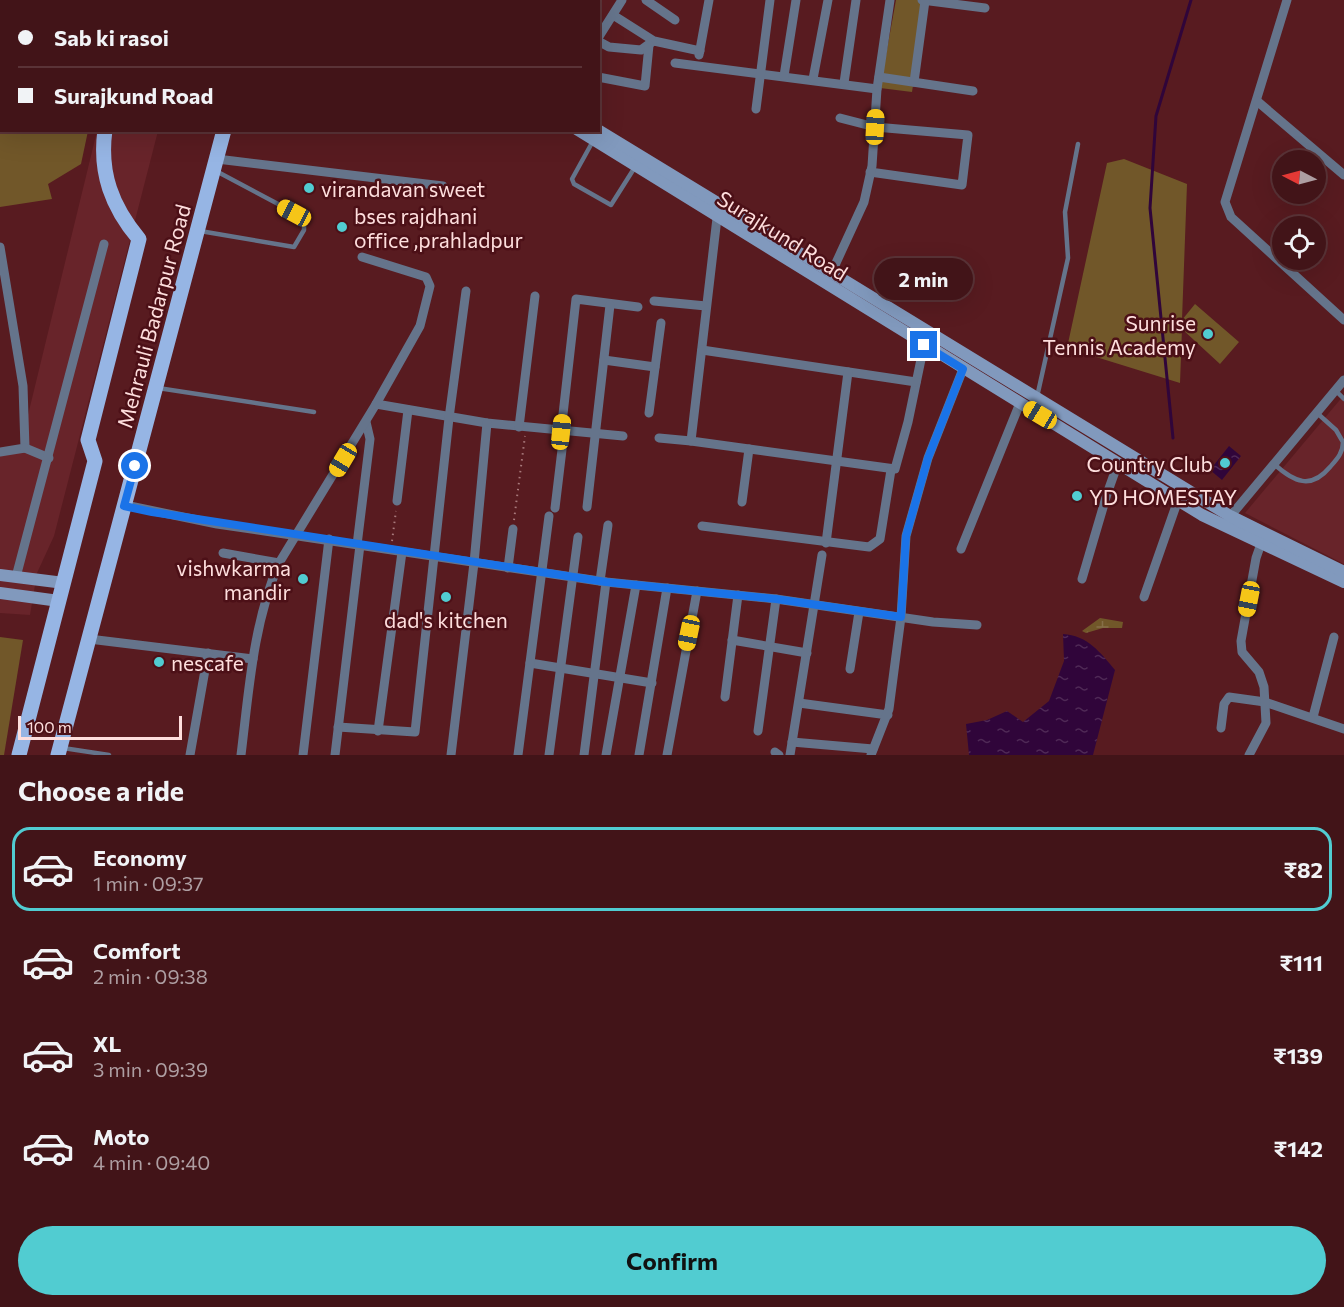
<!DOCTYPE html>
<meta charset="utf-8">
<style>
body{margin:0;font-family:Commissioner,sans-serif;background:#491d21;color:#f1f3f6;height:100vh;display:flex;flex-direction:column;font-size:22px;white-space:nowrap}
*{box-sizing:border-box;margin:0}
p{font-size:20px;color:#ae9ea2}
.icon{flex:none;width:33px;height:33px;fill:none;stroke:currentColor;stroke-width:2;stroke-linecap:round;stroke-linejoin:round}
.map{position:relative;height:755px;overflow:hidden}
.panel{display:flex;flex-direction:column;background:#421418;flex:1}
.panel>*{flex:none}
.banner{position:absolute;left:0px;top:0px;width:600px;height:132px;box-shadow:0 6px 24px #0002,0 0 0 2px #5a3337;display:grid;align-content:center;height:132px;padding:0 18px;background:#421418}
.needle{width:39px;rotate:276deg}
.buttons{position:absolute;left:1272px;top:150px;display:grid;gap:12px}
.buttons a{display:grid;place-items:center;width:54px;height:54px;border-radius:50%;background:#421418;box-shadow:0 6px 24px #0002,0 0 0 2px #5a3337;font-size:30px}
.scale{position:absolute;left:18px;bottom:15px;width:164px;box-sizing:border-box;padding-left:6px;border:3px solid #fededd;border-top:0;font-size:16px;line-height:21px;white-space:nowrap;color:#fededd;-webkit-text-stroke:4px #4c1017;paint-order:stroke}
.end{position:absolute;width:27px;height:27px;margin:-14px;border:8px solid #1a73e8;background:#fff;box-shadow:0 0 0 3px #fff}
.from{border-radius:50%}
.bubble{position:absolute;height:42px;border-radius:21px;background:#421418;box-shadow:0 6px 24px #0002,0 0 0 2px #5a3337;font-size:20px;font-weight:700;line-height:42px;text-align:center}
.car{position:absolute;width:18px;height:36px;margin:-18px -9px;border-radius:8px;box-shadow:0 0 4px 2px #0007;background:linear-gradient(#f5c518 24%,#345 0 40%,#f5c518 0 76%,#345 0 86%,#f5c518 0)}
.banner b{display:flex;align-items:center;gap:21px;height:57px;font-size:22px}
.banner b+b{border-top:2px solid #5a3337}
.banner i{width:15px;height:15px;background:#f1f3f6}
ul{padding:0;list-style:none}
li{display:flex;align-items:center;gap:18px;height:84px;margin:0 12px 9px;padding:0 6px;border:3px solid transparent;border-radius:18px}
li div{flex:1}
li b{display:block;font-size:22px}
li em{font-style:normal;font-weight:700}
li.current{border-color:#51ccd1}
li>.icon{width:54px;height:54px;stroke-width:1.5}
h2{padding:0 18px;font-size:27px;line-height:72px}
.action{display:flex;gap:12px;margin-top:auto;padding:12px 18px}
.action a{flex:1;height:69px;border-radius:36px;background:#51ccd1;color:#111;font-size:24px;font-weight:700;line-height:69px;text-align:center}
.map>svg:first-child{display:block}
.built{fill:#68242a}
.wetland{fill:url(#wetland-marsh)}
.green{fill:#715729}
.water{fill:url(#water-ripples)}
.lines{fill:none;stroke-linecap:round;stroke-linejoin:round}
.stream{stroke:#30053a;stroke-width:3}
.path{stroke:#a8797b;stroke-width:2;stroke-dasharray:1.5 4.5;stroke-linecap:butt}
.lane{stroke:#65748b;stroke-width:4.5}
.street{stroke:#65748b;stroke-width:9}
.secondary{stroke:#8199bd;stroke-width:12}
.primary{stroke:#96b5e4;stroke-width:15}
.route{stroke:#1a73e8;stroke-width:8}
.poi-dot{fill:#51ccd1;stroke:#4c1017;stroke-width:2}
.labels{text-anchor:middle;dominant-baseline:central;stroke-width:5;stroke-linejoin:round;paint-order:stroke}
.poi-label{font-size:21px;fill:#fededd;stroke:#4c1017;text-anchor:start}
.street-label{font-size:21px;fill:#fededd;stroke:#4c1017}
</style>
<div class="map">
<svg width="1344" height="755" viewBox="0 0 1344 755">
<defs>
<pattern id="wetland-marsh" width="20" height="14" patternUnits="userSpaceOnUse" patternTransform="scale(1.5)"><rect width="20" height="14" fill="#715729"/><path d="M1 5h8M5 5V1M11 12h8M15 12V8" fill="none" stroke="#866f48"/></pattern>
<pattern id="water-ripples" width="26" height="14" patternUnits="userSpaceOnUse" patternTransform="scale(1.5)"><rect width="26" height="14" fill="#30053a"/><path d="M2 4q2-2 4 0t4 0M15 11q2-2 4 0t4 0" fill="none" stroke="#4f2956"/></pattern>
</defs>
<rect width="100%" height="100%" fill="#581b20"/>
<g class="built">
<path d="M97,131H158L54,536L37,573L30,615L0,613V455L19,452Z"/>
<path d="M1344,395V564L1245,513Z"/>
</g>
<path class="wetland" d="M1100,618L1123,622L1122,628H1103L1086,633L1082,631Z"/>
<g class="green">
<path d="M896,0H926L912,92L880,88Z"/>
<path d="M10,130L88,131L81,164L48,184L52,199L0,207V132Z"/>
<path d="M1124,159L1187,184L1182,320L1195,304L1239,342L1220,364L1182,329L1180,383L1067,348L1107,163Z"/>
<path d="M0,637L23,640L4,755H0Z"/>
</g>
<g class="water">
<path d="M1229,446L1241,456L1222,480L1210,470Z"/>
<path d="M1063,634C1087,635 1101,653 1115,670L1093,755H969L966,724L987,720L1007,711L1023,722L1049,701L1064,661Z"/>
</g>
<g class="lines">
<path class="stream" d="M1173,438L1150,208L1156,116L1191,0"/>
<g class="path">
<path d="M514,520L525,436"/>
<path d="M392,541L396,511"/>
</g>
<g class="lane">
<path d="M593,141L572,179L574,184L611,205L635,167"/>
<path d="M200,231L294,247L304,230V221L295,213L216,171"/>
<path d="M158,388L314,412"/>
<path d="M1336,391L1344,399"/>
<path d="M1037,397L1068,258L1065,212L1078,144"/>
<path d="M1274,464C1294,482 1311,490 1330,467C1337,459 1343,453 1343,442L1336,430L1317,413"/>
<path d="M63,748L109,755"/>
</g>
<g class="street">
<path d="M42,0V2"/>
<path d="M532,0L535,2"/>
<path d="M646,0L675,20"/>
<path d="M922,0L985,8"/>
<path d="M1287,0L1225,202L1231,217L1344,320"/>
<path d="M471,2L472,0"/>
<path d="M613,15L654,41L700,51"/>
<path d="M598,38L622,0"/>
<path d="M0,39H2"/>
<path d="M598,41L609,47L641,50L652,42"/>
<path d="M699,55L709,0"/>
<path d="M675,63L877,89"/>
<path d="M784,76L796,0"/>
<path d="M598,77L645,86L649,45"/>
<path d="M879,77L973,91"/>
<path d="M813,79L828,0"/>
<path d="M914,82L925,1"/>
<path d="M844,83L856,0"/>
<path d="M1257,101L1344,175"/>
<path d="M756,109L770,0"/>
<path d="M840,118L875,127L968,135L962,185L870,172"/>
<path d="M217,159L443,186"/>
<path d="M717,218L691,441L895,469L908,422L924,345"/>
<path d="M0,247L23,386L25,448L0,452"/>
<path d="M830,276L864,202L872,166L877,89L890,0"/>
<path d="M654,301L706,306"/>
<path d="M702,350L916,382"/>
<path d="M604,360L655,367"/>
<path d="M376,404L487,423L623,436"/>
<path d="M649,413L661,323"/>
<path d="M519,427L535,296"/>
<path d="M561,432L576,299L638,307"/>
<path d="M659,438L691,441"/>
<path d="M25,448L49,458"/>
<path d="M397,501L408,410"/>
<path d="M742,502L749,449"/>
<path d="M125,505L217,524L606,582L776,599L933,622L977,625"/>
<path d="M587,507L610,305"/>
<path d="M555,508L564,433"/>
<path d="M1228,519L1344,380"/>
<path d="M702,526L869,547L880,539L891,470"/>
<path d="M826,543L848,372"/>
<path d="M357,545L370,439L366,422"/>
<path d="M961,549L1020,403"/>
<path d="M223,553L279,563"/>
<path d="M508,568L513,529"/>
<path d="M16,577L104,244"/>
<path d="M1082,579L1107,494L1118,463"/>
<path d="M600,581L608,525"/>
<path d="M1144,597L1178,500"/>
<path d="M89,639L253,659"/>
<path d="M732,640L807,653"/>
<path d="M530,663L652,683"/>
<path d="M850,669L859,612"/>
<path d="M725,697L738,595"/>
<path d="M799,703L888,715"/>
<path d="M1313,717L1334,637"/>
<path d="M338,727L415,732L449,418L466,291"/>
<path d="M1221,728L1224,704L1229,697L1265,702L1344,729"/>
<path d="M378,731L402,552"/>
<path d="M758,731L776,599"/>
<path d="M792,742L873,749"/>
<path d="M775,752L779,755"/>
<path d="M190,755L208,653"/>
<path d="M241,755C249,690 253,624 279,563L376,404L420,326L430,286L426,277L362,257"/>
<path d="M303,755L329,539"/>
<path d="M335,755L360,545"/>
<path d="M451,755L474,563L487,423"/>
<path d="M518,755L549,516"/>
<path d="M549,755L578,537"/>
<path d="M584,755L606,582"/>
<path d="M606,755L636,585"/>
<path d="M639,755L667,588"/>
<path d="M667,755L697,591"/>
<path d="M790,755L822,555"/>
<path d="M871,755L889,709L901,617L906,536L928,458L963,369"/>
<path d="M1249,755L1266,723L1264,687L1259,672L1242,652L1241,641L1256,558L1263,538"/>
</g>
<g class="secondary">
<path d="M353,0L356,2"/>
<path d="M380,0L383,2"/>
<path d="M578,130L1202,515L1344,582"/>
<path d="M598,130L1230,516L1344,572"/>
<path d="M0,575L64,583"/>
<path d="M0,593L59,601"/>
</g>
<g class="primary">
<path d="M201,2L202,0"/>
<path d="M258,2L259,0"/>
<path d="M19,755L95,461L88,440L139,239C112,207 99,173 105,130"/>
<path d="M58,755L224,130"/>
</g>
</g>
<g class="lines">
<path class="route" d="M135,466L124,506L152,512L606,582L776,599L901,617L906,536L928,458L963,369L924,345"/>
</g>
<g class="poi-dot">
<circle cx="309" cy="188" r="6"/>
<circle cx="342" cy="227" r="6"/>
<circle cx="1208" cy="334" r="6"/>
<circle cx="1225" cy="463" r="6"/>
<circle cx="1077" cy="496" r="6"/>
<circle cx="303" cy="579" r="6"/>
<circle cx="446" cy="597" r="6"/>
<circle cx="159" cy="662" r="6"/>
</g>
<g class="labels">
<g class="poi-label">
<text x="321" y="188">virandavan sweet</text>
<text x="354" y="215">bses rajdhani<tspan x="354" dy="24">office ,prahladpur</tspan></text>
<text x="1196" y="322" text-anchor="end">Sunrise<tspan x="1196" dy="24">Tennis Academy</tspan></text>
<text x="1213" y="463" text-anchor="end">Country Club</text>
<text x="1089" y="496">YD HOMESTAY</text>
<text x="291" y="567" text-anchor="end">vishwkarma<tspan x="291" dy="24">mandir</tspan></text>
<text x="446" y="619" text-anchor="middle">dad's kitchen</text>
<text x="171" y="662">nescafe</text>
</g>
<g class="street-label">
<text transform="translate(783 235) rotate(32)">Surajkund Road</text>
<text transform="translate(153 316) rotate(-75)">Mehrauli Badarpur Road</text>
</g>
</g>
</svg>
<div class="buttons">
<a><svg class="needle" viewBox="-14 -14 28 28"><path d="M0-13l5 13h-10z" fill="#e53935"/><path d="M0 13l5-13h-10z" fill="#ae9ea2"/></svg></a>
<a><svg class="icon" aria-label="locate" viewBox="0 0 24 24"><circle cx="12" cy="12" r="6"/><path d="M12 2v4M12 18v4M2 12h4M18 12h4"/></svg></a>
</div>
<div class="scale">100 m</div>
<i class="end from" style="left:135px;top:466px"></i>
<i class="end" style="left:924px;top:345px"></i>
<div class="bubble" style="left:874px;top:258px;width:99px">2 min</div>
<i class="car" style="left:875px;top:127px;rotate:3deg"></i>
<i class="car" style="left:294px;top:213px;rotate:298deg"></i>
<i class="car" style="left:1040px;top:415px;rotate:301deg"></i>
<i class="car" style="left:561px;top:432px;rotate:6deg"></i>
<i class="car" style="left:343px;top:460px;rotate:211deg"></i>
<i class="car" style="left:1249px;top:599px;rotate:191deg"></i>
<i class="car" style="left:689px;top:633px;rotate:192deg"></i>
<div class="banner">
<b><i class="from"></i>Sab ki rasoi</b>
<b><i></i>Surajkund Road</b>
</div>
</div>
<section class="panel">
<h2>Choose a ride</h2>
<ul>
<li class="current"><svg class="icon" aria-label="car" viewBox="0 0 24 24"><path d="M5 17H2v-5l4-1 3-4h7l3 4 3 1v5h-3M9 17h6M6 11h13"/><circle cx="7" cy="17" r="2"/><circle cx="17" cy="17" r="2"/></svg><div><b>Economy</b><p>1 min · 09:37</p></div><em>₹82</em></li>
<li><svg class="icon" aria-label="car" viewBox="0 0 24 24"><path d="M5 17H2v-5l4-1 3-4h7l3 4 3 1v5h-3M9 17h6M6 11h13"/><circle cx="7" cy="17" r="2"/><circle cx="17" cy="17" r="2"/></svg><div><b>Comfort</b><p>2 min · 09:38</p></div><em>₹111</em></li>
<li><svg class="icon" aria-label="car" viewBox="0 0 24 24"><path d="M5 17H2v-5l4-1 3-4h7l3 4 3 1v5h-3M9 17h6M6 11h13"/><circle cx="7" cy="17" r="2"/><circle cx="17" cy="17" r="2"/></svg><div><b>XL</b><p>3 min · 09:39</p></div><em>₹139</em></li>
<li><svg class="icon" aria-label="car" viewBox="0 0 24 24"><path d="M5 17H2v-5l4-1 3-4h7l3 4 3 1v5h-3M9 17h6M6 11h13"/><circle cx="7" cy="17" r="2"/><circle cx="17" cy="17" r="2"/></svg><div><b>Moto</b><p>4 min · 09:40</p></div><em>₹142</em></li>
</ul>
<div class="action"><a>Confirm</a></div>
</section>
